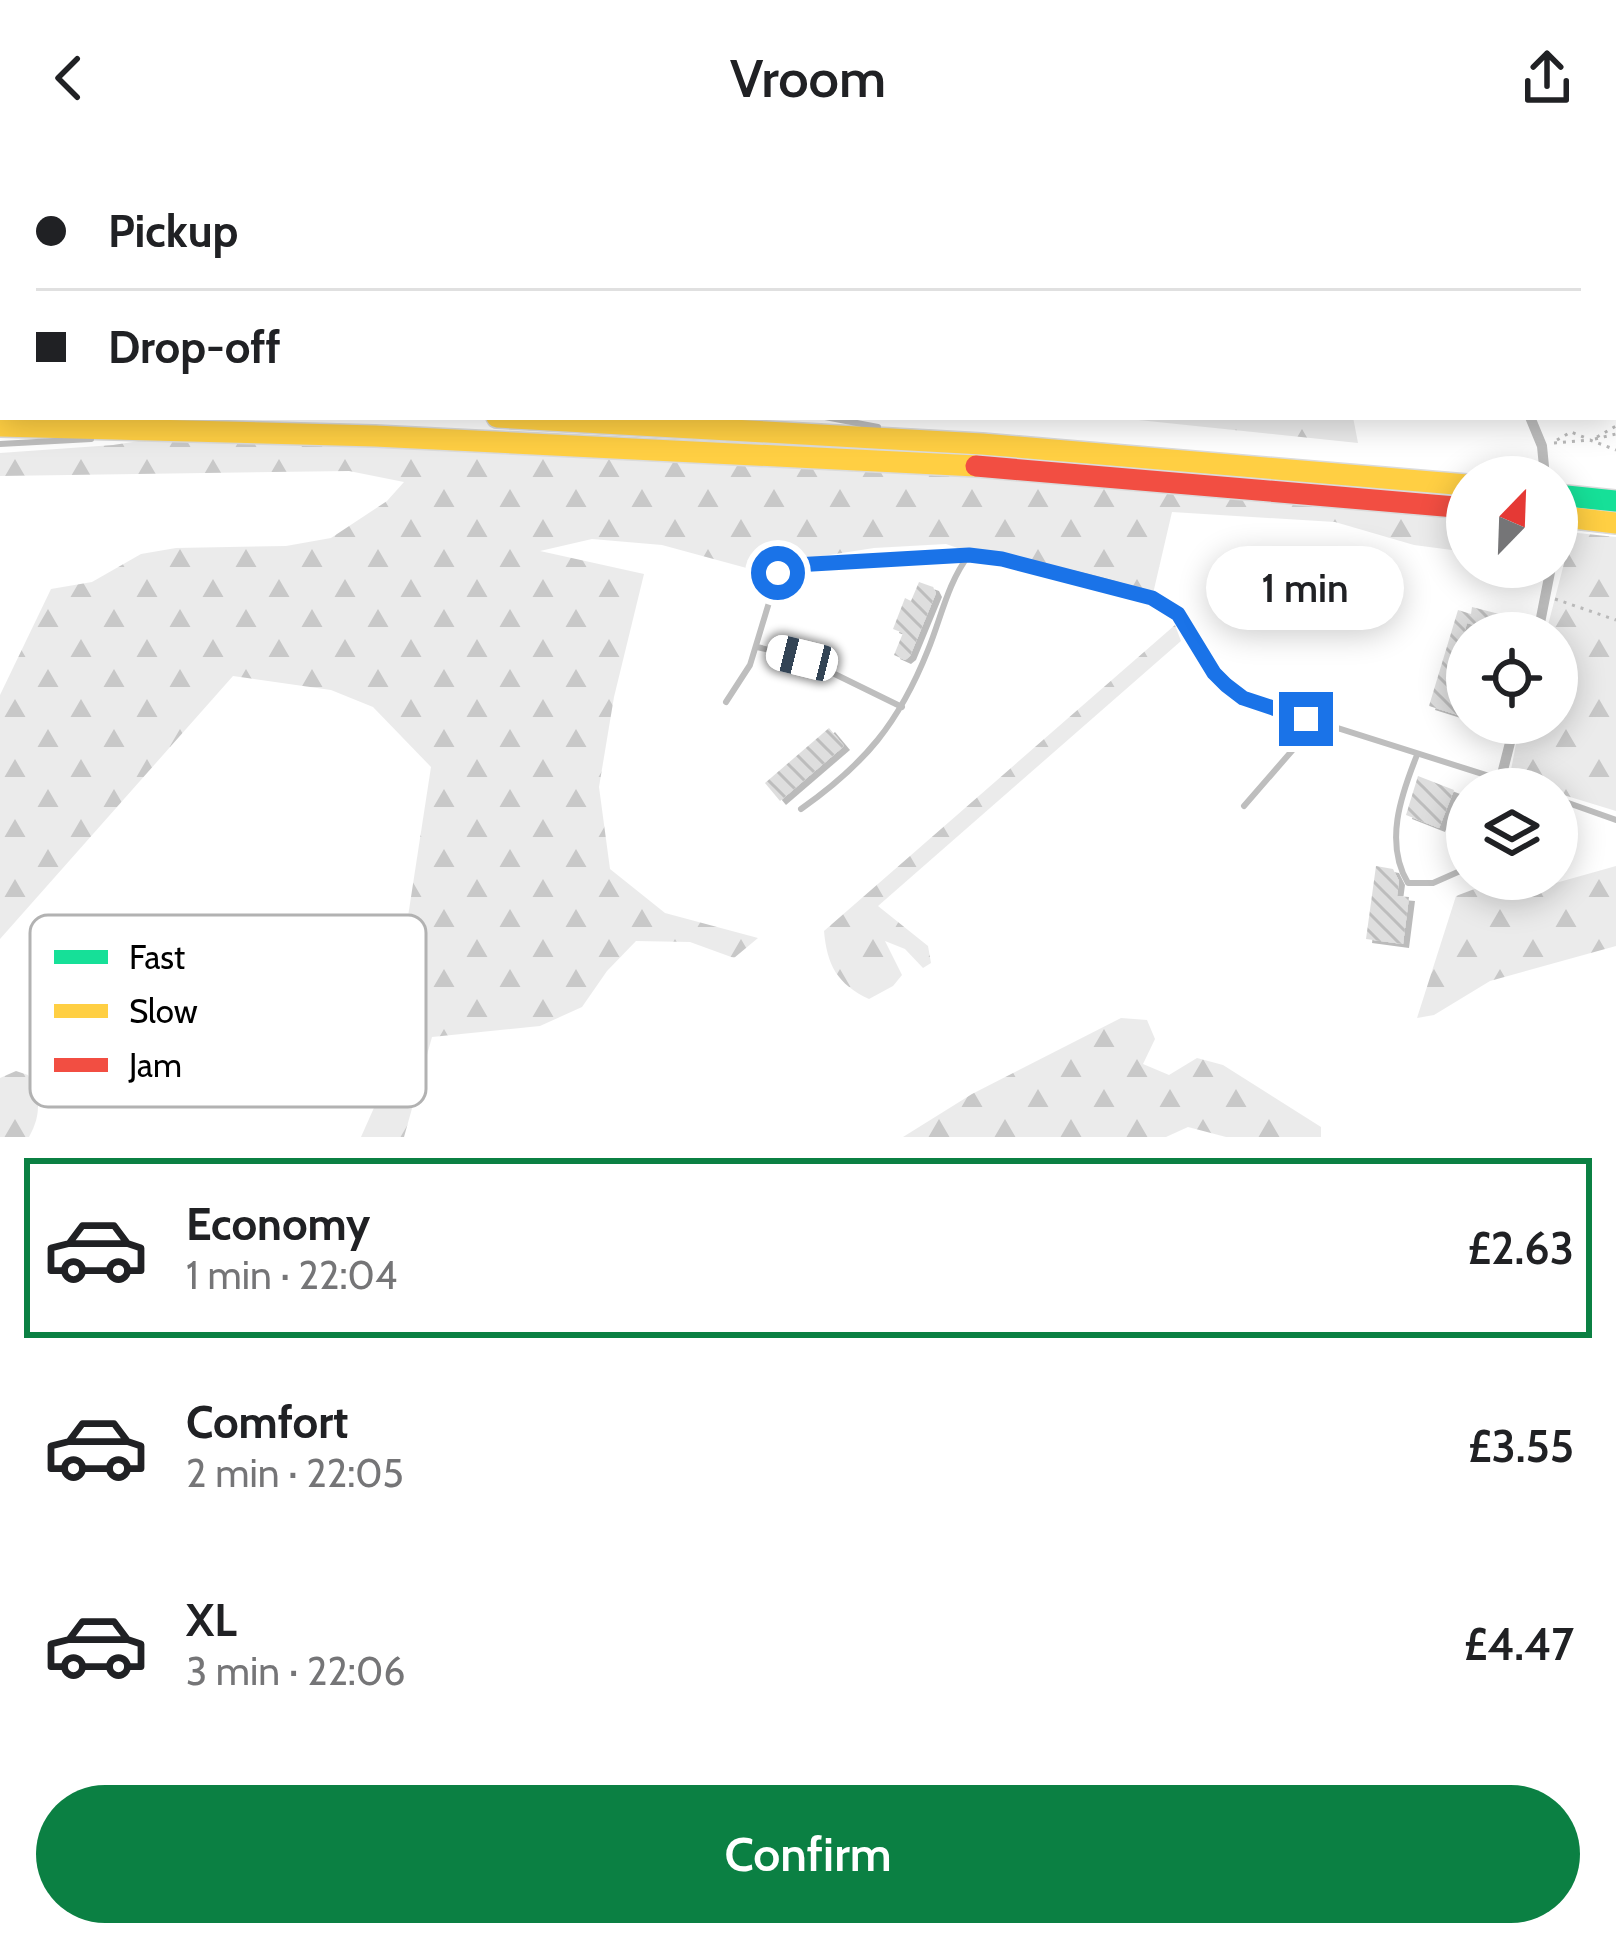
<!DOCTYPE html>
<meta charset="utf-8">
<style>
body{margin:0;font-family:Cabin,sans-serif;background:#f2f2f2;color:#202124;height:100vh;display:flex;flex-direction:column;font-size:45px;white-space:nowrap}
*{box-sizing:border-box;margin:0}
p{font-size:39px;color:#757577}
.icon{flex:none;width:66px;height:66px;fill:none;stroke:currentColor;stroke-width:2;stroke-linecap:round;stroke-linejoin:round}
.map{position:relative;height:981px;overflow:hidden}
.panel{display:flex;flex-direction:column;background:#fff;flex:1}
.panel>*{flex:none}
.banner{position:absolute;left:0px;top:0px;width:1617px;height:264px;box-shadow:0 6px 30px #0003;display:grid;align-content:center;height:264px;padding:0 36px;background:#fff}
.needle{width:78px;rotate:23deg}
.buttons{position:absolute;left:1446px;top:300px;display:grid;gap:24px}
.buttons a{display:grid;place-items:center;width:132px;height:132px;border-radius:50%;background:#fff;box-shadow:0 6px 30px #0003;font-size:60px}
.end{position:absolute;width:54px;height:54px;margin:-27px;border:15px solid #1a73e8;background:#fff;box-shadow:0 0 0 6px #fff}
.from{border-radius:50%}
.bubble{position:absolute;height:84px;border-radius:42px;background:#fff;box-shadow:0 6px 30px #0003;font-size:39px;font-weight:600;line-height:84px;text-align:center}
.car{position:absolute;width:36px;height:72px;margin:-36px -18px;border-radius:15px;box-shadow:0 0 9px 3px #0007;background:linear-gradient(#fff 24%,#345 0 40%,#fff 0 76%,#345 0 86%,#fff 0)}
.banner b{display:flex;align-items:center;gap:42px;height:114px;font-size:45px}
.banner b+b{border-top:3px solid #e0e0e0}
.banner i{width:30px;height:30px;background:#202124}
ul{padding:21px 0 0;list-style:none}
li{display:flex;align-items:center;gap:36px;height:180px;margin:0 24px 18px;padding:0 12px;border:6px solid transparent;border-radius:0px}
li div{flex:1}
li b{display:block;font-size:45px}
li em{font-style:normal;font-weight:600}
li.on{border-color:#0b8043}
li>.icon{width:108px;height:108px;stroke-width:1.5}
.button{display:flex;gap:24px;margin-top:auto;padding:24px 36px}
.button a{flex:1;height:138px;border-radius:72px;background:#0b8043;color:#fff;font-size:48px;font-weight:600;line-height:138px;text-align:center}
header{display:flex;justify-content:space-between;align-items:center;height:156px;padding:0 36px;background:#fff;font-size:54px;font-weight:600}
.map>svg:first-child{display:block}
.forest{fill:url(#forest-firs)}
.building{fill:url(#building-back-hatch);filter:url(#shadow)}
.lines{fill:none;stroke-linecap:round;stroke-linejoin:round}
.fast-casing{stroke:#dbdbdb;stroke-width:24}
.slow-casing{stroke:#dbdbdb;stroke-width:24}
.jam-casing{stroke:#dbdbdb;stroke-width:24}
.path{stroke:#b9b9b9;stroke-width:3;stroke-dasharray:3 6;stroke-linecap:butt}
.lane{stroke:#bebebe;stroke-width:6}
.street{stroke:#bebebe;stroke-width:10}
.fast{stroke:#16e098;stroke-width:21}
.slow{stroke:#ffcf43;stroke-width:21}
.jam{stroke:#f24e42;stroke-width:21}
.route{stroke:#1a73e8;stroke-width:15}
.key{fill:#fff;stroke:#b2b2b2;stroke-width:3}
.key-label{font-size:33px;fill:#000}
</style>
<header><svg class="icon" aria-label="back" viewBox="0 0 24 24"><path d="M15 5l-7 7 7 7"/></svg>Vroom<svg class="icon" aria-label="share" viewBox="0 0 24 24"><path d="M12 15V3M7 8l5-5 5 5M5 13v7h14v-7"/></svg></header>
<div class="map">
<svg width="1616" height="981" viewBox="0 0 1616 981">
<defs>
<pattern id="forest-firs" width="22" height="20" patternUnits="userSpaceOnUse" patternTransform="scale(3)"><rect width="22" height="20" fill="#ebebeb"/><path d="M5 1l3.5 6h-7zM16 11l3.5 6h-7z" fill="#c8c8c8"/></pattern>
<pattern id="building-back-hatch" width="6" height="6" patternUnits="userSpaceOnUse" patternTransform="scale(3)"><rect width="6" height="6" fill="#dedede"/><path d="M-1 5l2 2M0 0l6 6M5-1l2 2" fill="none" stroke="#bdbdbd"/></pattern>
<filter id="shadow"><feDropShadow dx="6" dy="4" stdDeviation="0" flood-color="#0004"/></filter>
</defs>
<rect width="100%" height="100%" fill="#fff"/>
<g class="forest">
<path d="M0,0H1129L1130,3H3V230Z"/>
<path d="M1110,261H1353L1358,287Z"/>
<path d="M166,281L977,315L1467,357V396L1414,389L1335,366L1172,356L1152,442L981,400L946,388L874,392L790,405L765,417L662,389L592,383L540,395L644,418L614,541L599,631L610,713L665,757L758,782L734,802L690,786L636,785L607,815L582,851L540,870L432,881L404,981H361L381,936L431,611L373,551L331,534L233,520L0,783V539L51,433L92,426L141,398L176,392L286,390L331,382L387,345L404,326L349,315L0,320V297L113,289Z"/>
<path d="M1568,376L1616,381V655L1557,637V633L1523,625L1511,614L1520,567H1557V477H1546L1569,388Z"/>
<path d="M1175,469L1181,485L878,750L928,790L931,807L923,812L905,793L885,785L902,819L893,830L869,843C837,828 827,809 824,775Z"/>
<path d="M1616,710V790L1490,825L1434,859L1417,862L1456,740L1493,726L1545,730Z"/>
<path d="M1121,862L1147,864L1155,883L1143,908L1169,919L1197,902L1223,909L1321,971V981H1226L1188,971L1166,981H903L972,938Z"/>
<path d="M16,915L28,919C40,942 42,957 29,981H0V922Z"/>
</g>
<g class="building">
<path d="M919,426L933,431L936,437L910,500L905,504L894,499L903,477L893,473L905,442L911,445Z"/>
<path d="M1472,451L1530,466L1528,477H1504L1467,467L1452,517L1467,523V543L1461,560L1429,550L1458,454L1471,458Z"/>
<path d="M829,572L844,590L780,645L765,627Z"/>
<path d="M1418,620L1454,634L1439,672L1406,659Z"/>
<path d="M1376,710L1393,713L1399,725L1397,740L1409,741L1403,788L1366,783Z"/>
</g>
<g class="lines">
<defs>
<path id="fast" d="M1557,339L1616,345"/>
<g id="slow">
<path d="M497,261L982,288L1467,329"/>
<path d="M0,270L375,280L976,310"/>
<path d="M1557,360L1616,367"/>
</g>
<g id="jam">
<path d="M0,247H3"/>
<path d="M976,310L1467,352"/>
</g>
</defs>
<use href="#fast" class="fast-casing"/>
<use href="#slow" class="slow-casing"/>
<use href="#jam" class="jam-casing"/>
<g class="path">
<path d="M100,0L104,3"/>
<path d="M309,0L317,3"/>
<path d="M920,0L925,3"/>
<path d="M970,0L973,3"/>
<path d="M140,3L146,0"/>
<path d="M270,3L274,0"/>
<path d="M953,3L954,0"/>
<path d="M981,3V0"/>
<path d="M0,95L3,96"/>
<path d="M1597,281L1616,270"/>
<path d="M1595,283L1616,278"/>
<path d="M1557,284L1571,276L1586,282"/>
<path d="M1554,287L1590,284L1616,294"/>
<path d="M1555,443L1616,464"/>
</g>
<g class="lane">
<path d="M825,261L878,271"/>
<path d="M0,288L91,283"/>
<path d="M757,491L802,502L902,551"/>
<path d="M726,546L750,509L778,417L795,409L969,399"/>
<path d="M1417,599C1401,639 1384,687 1408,727H1433L1467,712"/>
<path d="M1557,643L1616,664"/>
<path d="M1244,650L1297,589L1328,570"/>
<path d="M801,653C865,608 899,567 928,494C941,462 948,426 969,399C1010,403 1147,428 1175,454C1204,482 1204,513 1243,542L1530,633"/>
</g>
<g class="street">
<path d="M1269,0L1272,3"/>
<path d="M1530,261L1542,290L1545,321"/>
<path d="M1538,477L1551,411"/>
<path d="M1501,622L1515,567"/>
</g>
<use href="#fast" class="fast"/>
<use href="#slow" class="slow"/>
<use href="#jam" class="jam"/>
</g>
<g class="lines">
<path class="route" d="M778,417L795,409L969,399L1002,403L1152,442L1178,458L1214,517L1226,529L1243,542L1306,563"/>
</g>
<rect x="30" y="759" width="396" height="192" rx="18" class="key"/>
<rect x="54" y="794" width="54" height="14" fill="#16e098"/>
<rect x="54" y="848" width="54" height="14" fill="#ffcf43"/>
<rect x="54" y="902" width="54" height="14" fill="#f24e42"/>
<g class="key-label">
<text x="129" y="813">Fast</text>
<text x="129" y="867">Slow</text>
<text x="129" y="921">Jam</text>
</g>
</svg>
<div class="buttons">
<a><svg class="needle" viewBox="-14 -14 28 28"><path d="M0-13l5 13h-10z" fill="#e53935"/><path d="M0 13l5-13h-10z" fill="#757577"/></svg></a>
<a><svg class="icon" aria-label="locate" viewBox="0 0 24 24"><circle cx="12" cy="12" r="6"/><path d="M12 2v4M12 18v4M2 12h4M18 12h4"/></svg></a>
<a><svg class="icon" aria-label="layers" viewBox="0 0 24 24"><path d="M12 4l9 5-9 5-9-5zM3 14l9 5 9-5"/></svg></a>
</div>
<i class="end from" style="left:778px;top:417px"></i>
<i class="end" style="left:1306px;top:563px"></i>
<div class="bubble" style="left:1206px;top:390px;width:198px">1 min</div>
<i class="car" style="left:802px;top:502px;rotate:284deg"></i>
<div class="banner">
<b><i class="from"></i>Pickup</b>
<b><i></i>Drop-off</b>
</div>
</div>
<section class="panel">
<ul>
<li class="on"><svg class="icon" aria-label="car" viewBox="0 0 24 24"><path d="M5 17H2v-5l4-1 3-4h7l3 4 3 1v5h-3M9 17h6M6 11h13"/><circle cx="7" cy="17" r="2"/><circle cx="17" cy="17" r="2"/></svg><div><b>Economy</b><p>1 min · 22:04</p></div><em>£2.63</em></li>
<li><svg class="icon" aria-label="car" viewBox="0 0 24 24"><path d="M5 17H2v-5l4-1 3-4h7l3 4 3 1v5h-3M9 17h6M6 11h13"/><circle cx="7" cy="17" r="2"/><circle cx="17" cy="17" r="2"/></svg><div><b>Comfort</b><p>2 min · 22:05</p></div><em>£3.55</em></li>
<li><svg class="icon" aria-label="car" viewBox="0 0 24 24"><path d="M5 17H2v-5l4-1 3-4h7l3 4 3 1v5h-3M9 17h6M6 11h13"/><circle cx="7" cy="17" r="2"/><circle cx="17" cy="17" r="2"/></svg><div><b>XL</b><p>3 min · 22:06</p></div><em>£4.47</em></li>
</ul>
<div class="button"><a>Confirm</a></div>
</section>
